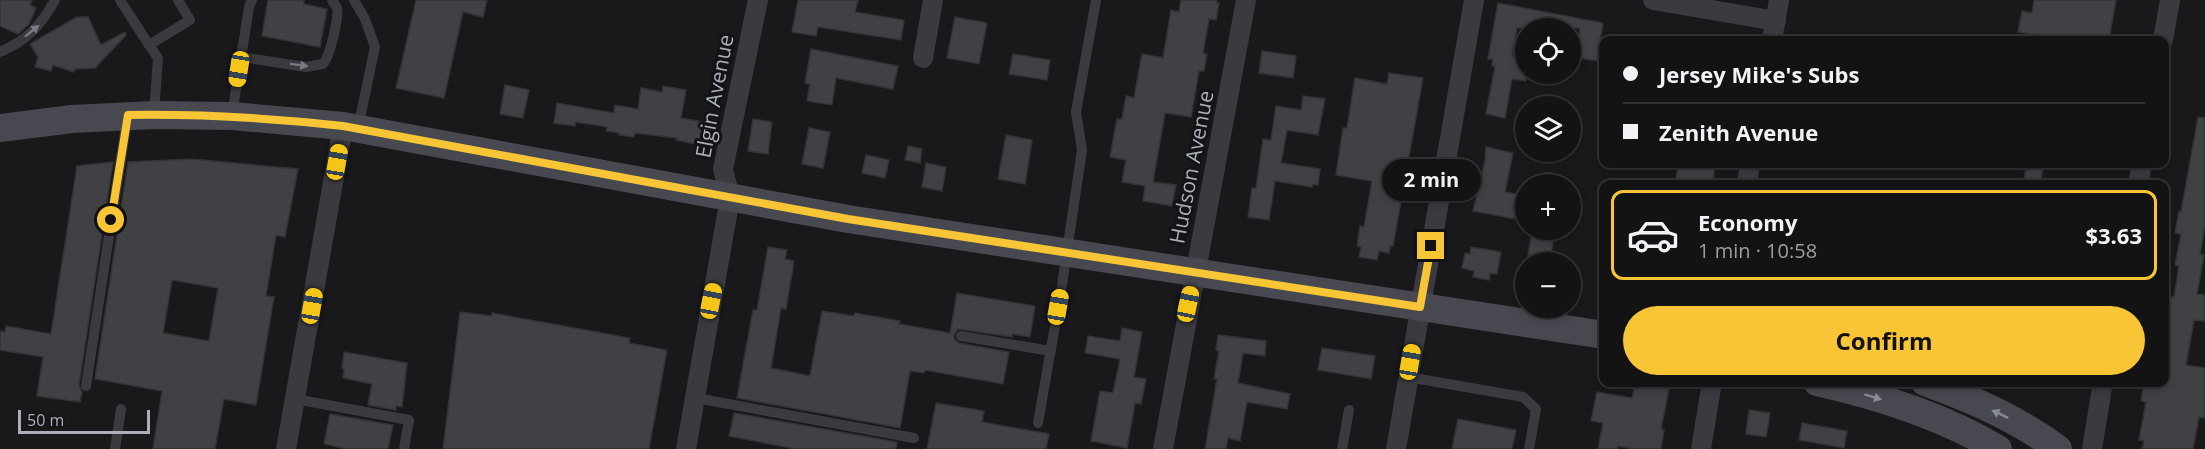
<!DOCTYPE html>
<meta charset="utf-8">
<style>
body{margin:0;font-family:"Open Sans",sans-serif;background:#1c1c1d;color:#f1f3f6;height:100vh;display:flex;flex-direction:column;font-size:22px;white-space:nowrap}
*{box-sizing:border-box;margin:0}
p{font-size:20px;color:#9d9ea0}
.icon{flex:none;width:33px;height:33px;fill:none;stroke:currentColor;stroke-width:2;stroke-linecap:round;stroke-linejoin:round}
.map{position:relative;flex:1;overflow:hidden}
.sheet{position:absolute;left:1599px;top:180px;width:570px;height:207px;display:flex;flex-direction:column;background:#131314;border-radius:12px;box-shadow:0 3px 9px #0003,0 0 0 2px #323234}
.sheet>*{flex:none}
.banner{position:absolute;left:1599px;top:36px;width:570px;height:132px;border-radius:12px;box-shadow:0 3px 9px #0003,0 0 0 2px #323234;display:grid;align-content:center;height:132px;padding:0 24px;background:#131314}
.controls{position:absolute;left:1515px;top:18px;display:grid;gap:12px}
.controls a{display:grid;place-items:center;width:66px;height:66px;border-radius:50%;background:#131314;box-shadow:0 3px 9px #0003,0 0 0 2px #323234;font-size:30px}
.scale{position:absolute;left:18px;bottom:15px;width:132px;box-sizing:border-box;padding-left:6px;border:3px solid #abaebb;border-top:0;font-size:16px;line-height:21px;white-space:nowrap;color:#abaebb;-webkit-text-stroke:4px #141416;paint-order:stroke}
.end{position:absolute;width:27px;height:27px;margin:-14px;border:8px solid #f7c535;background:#111;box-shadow:0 0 0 3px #111}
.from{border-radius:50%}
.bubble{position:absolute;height:42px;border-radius:21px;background:#131314;box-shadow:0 3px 9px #0003,0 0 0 2px #323234;font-size:20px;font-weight:700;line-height:42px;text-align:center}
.car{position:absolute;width:18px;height:36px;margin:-18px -9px;border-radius:8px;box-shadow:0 0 4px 2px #0007;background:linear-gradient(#f5c518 24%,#345 0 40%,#f5c518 0 76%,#345 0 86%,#f5c518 0)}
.banner b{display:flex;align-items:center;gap:21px;height:57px;font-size:22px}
.banner b+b{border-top:2px solid #323234}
.banner i{width:15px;height:15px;background:#f1f3f6}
ul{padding:10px 0 0;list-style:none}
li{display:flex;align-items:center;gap:18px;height:90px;margin:0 12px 9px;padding:0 12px;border:3px solid #323234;border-radius:12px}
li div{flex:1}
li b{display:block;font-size:22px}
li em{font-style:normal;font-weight:700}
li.on{border-color:#f7c535}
li>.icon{width:54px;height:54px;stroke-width:1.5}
.action{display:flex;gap:12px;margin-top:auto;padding:12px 24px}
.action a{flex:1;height:69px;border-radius:36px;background:#f7c535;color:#111;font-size:24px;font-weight:700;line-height:69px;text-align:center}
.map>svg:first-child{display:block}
.building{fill:#404145;stroke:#333337;stroke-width:1.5;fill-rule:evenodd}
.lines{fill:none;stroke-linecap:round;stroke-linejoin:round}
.lane{stroke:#3a3a40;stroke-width:10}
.street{stroke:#3a3a40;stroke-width:20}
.secondary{stroke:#484950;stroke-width:28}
.oneway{fill:#787a84}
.oneway2{fill:#888b96}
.route{stroke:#f7c535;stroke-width:8}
.labels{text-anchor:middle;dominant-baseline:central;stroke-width:6;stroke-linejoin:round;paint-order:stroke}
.street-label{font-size:21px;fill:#abaebb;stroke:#141416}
</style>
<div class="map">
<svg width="2205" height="449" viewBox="0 0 2205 449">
<rect width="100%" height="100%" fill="#19191b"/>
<g class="building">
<path d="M0,0H32L30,5L36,8L29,24L18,34L0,26Z"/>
<path d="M268,0H304V4L327,9L320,47L262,36Z"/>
<path d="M416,0H487L483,17L463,12L444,98L396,88Z"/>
<path d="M798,0H858L855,12L904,20L901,40L818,27L816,36L792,32Z"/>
<path d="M1181,0H1217L1216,3H1219L1216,20L1209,19L1203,53L1207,54L1204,71H1199L1191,117L1165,113L1153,182L1176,185L1172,206L1143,201L1145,186L1122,182L1126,160L1110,157L1117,119H1122L1126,96L1134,98L1142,54L1163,58L1171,10L1179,12Z"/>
<path d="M2034,0H2116L2109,40H2069L2018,32L2022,11L2032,13Z"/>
<path d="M1498,3L1603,23L1597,61L1575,57L1580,28H1517L1512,56L1526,58V81L1512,79L1505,118L1486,114L1495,66H1492L1493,59H1488Z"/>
<path d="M77,17H88L101,45L125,32L126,35L95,68L75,69L74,72L53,65L51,71L35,67L38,57L30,44Z"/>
<path d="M955,17L987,23L979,64L947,58Z"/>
<path d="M811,49L898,66L893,89L836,78L832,105L807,101L810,84L805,83Z"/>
<path d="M1262,51L1296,56L1293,78L1259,73Z"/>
<path d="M1013,54L1050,60L1047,80L1009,74Z"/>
<path d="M1389,73L1423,78L1393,246H1390L1389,253L1379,251L1377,260L1359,257L1361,247L1357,246L1360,226L1364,227L1372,181L1336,175L1343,128H1347L1355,78L1387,84Z"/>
<path d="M505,85L529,90L523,118L500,114Z"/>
<path d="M663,86L686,90L681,118L709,123L705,146L676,140L677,138L635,133L634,137L619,135V133L606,131L607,127L576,122L575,126L554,123L557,103L614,113L615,105L638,109L641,88L662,92Z"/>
<path d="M1303,96L1325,99L1318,135L1287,130L1281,163L1320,169L1318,185L1313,184L1312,187L1275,181L1269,220L1248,217L1252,188H1256L1263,139L1271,140L1276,106L1301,110Z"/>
<path d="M2198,117L2205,118V225L2200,254L2204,255L2197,294L2205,295V313L2204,321L2194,320L2186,365L2205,368V418L2199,417L2193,449H2142L2144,441L2139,440L2146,402L2141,401L2144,382H2164V330L2170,297H2174L2179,266L2175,265L2181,234L2175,233L2179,211L2181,212Z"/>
<path d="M753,119L772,122L768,154L748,151Z"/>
<path d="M809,128L830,132L823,168L802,164Z"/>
<path d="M1006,135L1032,140L1025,184L998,179Z"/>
<path d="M908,146L922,149L920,163L905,160Z"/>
<path d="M1486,147L1513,153L1505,192L1526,196V221L1473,211L1485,161Z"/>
<path d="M866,155L889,160L885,178L862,173Z"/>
<path d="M191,159L298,169L285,237L276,235L266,296L274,297L256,405L224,399L215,449H153L162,391L95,379L128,162ZM172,280L218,288L209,341L163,333Z"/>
<path d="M113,162L79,385L82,392L80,402L37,396L43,357L0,350V331L5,332L6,326L51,334L77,166Z"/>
<path d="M926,163L946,167L942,191L922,187Z"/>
<path d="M1682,164H1715L1713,184H1675L1678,168H1681Z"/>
<path d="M2027,164H2044L2040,184H2023Z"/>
<path d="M1531,237L1553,241L1550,262H1527Z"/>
<path d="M768,247L787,250L785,259L794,261L786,309L781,308L771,368L810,376L822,311L854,316L855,313L900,321L899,324L950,333L957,293L1035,306L1030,337L1012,334V337L958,329L954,335V339L959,343L1009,352L1003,384L925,370L924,373L910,371L900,428L737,398L753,310H757Z"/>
<path d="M1471,247L1501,252L1497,274L1490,273L1489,280L1473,277L1474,271L1462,268L1465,253L1470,254Z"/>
<path d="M460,312L492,316V313L630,338L629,343L667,350L649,449H443Z"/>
<path d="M1122,328L1142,332L1134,377L1146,379L1141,404L1135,403L1127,448L1091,441L1100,391L1113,393L1120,359L1085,353L1088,336L1120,341Z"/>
<path d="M1218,335L1266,341L1265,356L1243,353L1238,383L1290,394L1287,409L1247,402L1240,441L1228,438L1226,449H1205L1217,379H1214L1219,351L1216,350Z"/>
<path d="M1322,348L1375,356L1371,379L1318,370Z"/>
<path d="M344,352L407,363L402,407L396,406V410L368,405L372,384L343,378L344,369L342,368Z"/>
<path d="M1637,382L1669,389L1661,429L1664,430L1661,449H1634L1618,446L1617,449H1598L1603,423L1591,421L1597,392L1632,398L1634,388L1636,389Z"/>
<path d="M936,403L984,411L982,422L1049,434L1046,449H927Z"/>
<path d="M1749,410L1770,413L1766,437L1746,434Z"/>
<path d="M734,413L897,442L896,449H796L729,436Z"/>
<path d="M330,414L393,425L388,449H347L324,444Z"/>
<path d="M1458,419L1516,430L1512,449H1452Z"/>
<path d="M1802,423L1847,431L1844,448L1799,440Z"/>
</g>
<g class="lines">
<g class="lane">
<path d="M120,0L149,45"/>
<path d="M354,0L365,19L375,47L358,128"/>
<path d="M0,52C28,40 41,25 55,0"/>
<path d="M241,57L306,67L323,64C330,56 339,18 337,8C337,7 332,1 332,0"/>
<path d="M154,115L158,58L149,45L190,20L178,0"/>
<path d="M232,115L249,7L252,0"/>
<path d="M961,336L1051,351"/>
<path d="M1408,377L1523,397L1536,409L1529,449"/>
<path d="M86,386L127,119"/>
<path d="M696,398L914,438"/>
<path d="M295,399L409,420L404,449"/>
<path d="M1038,423L1062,285L1082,150L1076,112L1096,0"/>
<path d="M115,449L121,409"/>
<path d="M1342,449L1349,410"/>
</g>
<g class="street">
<path d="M1653,0L1776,21"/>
<path d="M1772,40L1779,0"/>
<path d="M2163,40L2170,0"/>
<path d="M923,58L933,0"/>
<path d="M1747,184L1750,164"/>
<path d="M2138,184L2142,164"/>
<path d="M286,449L343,126"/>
<path d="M686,449L730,198L723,169L758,0"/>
<path d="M1163,449L1246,0"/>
<path d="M1396,449L1474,0"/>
<path d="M1701,449L1712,382"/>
<path d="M2092,449L2103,382"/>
</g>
<g class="secondary">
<path d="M0,128L72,119L154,115L232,116L343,126L848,219L1604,335"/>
<path d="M1817,382C1880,396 1942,416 1998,449"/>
<path d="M1925,382C1972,399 2018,419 2058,449"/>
</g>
</g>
<defs><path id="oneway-solid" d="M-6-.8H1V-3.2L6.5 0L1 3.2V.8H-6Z" transform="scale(1.5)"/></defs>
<g class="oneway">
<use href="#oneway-solid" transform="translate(32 31) rotate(-39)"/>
<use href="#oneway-solid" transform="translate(299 65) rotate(7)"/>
</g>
<g class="oneway2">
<use href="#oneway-solid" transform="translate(1873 397) rotate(17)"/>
<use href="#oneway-solid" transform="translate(2000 414) rotate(-155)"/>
</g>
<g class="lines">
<path class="route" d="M111,220L128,115C200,114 271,118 343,126L848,219L1420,307L1431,246"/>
</g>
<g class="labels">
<g class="street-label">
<text transform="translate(714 96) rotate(-79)">Elgin Avenue</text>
<text transform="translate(1191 167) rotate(-79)">Hudson Avenue</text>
</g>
</g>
</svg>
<div class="controls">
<a><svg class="icon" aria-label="locate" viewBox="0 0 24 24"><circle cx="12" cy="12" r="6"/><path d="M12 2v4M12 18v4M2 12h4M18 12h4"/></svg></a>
<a><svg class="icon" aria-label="layers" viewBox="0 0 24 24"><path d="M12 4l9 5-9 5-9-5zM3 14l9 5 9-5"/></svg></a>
<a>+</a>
<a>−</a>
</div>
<div class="scale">50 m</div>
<i class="end from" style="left:111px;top:220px"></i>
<i class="end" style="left:1431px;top:246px"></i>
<div class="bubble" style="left:1382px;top:159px;width:99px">2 min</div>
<i class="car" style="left:239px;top:69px;rotate:189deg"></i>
<i class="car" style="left:337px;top:162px;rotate:10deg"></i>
<i class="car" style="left:711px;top:301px;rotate:11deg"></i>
<i class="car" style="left:1188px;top:304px;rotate:12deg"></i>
<i class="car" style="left:312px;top:306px;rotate:10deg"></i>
<i class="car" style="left:1058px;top:307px;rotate:10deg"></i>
<i class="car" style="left:1410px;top:362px;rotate:10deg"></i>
<div class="banner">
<b><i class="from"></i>Jersey Mike's Subs</b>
<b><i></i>Zenith Avenue</b>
</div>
<section class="sheet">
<ul>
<li class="on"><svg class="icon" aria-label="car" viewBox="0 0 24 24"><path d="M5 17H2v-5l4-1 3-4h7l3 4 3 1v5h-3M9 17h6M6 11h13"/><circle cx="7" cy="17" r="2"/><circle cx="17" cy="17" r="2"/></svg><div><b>Economy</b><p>1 min · 10:58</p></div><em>$3.63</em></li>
</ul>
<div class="action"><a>Confirm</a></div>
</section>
</div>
